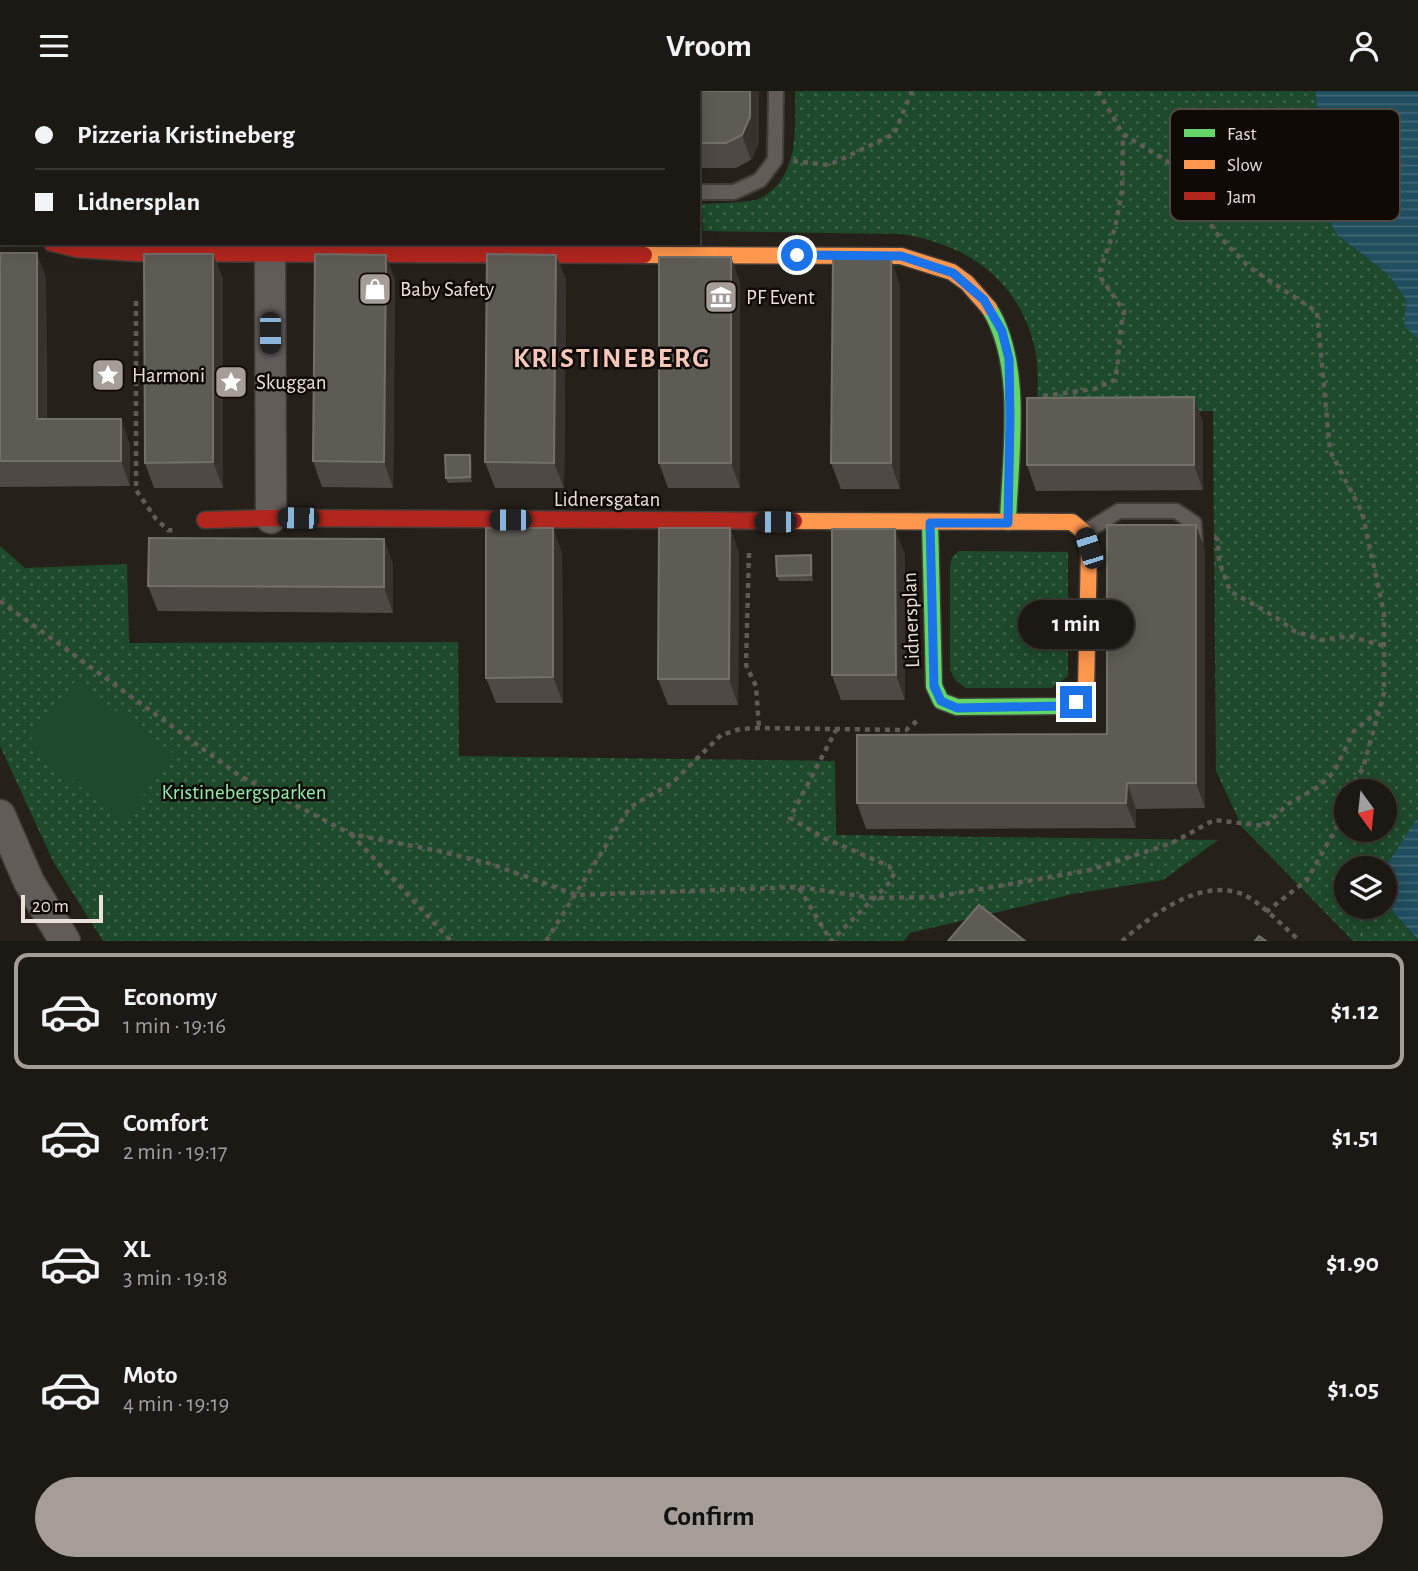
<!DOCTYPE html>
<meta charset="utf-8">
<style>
body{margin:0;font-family:"Alegreya Sans",sans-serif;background:#25211d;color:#f1f3f6;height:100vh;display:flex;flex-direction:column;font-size:26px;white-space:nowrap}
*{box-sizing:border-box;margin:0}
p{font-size:23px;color:#a0a0a0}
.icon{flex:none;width:38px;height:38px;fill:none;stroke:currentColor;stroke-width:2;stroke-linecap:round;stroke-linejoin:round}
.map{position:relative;height:850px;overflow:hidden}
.sheet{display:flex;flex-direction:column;background:#1c1814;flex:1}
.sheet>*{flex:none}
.hud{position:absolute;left:0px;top:0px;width:700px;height:154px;box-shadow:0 4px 18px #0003,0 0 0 2px #3a3734;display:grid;align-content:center;height:154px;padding:0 35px;background:#1c1814}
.needle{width:46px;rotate:165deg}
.controls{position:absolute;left:1334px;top:688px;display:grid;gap:14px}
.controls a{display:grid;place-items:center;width:63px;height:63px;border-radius:50%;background:#1c1814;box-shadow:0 4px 18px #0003,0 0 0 2px #3a3734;font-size:35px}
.scale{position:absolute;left:21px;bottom:18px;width:82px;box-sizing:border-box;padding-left:7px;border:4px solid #e9e1da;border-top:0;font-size:19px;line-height:24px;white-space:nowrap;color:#e9e1da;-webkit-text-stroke:5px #0f0a06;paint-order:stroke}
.end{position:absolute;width:32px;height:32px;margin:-16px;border:9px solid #1a73e8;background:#fff;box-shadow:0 0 0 4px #fff}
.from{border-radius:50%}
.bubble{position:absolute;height:49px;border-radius:24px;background:#1c1814;box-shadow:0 4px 18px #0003,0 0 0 2px #3a3734;font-size:23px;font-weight:700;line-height:49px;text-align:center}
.car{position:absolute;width:21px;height:42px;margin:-21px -10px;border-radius:9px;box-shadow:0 0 5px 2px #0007;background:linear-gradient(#222 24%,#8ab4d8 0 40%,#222 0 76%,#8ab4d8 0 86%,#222 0)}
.hud b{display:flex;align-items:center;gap:24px;height:66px;font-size:26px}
.hud b+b{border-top:2px solid #3a3734}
.hud i{width:18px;height:18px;background:#f1f3f6}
ul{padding:12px 0 0;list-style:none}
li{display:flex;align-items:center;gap:21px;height:116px;margin:0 14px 10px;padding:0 21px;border:4px solid transparent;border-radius:14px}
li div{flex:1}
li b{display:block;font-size:26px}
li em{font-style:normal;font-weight:700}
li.selected{border-color:#a59d97}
li>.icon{width:63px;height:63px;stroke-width:1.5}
.primary-button{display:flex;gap:14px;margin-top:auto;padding:14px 35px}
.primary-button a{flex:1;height:80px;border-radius:42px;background:#a59d97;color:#111;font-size:28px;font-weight:700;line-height:80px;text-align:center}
header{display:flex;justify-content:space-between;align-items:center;height:91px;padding:0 35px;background:#1c1814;font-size:32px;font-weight:700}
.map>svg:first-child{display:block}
.park{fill:url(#park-dots);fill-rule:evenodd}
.garden{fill:#1d4a2a}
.water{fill:url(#water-rules)}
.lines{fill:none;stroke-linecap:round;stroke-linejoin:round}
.lane-casing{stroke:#423d38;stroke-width:18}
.street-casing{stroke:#423d38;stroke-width:33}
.fast-casing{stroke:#423d38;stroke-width:19}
.slow-casing{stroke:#423d38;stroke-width:19}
.jam-casing{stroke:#423d38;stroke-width:19}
.path{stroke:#5f5b56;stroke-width:4.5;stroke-dasharray:5 5;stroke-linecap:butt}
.lane{stroke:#625c58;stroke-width:14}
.street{stroke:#625c58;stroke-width:30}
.fast{stroke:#63d668;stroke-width:16}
.slow{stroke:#ff974d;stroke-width:16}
.jam{stroke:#b3261e;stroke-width:16}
.wall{fill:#4e4944}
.shaded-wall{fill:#37322d}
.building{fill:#5e5a54;stroke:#746f69;stroke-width:2}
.route{stroke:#1a73e8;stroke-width:9}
.labels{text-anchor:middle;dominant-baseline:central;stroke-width:5;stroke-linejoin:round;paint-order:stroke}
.poi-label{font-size:21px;fill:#e9e1da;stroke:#0f0a06;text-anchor:start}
.street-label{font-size:21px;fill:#e9e1da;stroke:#0f0a06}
.park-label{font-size:21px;fill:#8eefa8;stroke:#0f0a06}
.district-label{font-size:28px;font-weight:bold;letter-spacing:2px;fill:#f9c7b9;stroke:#0f0a06}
.key{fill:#0f0a06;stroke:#504a46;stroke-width:2}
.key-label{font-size:19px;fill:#e9e1da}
</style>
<header><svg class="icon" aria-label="menu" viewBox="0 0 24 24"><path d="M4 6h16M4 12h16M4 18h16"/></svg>Vroom<svg class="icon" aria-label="person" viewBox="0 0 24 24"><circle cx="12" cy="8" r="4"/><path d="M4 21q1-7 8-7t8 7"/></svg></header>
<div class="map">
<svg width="1418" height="850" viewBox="0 0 1418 850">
<defs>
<pattern id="park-dots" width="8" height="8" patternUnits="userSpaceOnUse" patternTransform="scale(1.75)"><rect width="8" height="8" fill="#1d4a2a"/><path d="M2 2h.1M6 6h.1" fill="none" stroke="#3e6448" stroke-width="1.8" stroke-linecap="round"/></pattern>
<pattern id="water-rules" width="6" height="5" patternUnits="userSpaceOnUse" patternTransform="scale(1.75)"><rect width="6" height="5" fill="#1f4e5e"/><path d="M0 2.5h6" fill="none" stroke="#406774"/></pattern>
</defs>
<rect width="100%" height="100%" fill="#26201a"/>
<g class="park">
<path d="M795,0H1315L1323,63L1315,101L1337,144L1389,184L1406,209L1405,235L1418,248V726L1416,728L1393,821L1418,850H1353L1242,736L1216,680L1213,320L1037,324C1037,301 1040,276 1034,254C1017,187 966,153 901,143L703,140L702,113C714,112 752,112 761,107C800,86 795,37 795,0ZM1346,700H1384V738H1346ZM1346,777H1384V816H1346Z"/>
<path d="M0,455L25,477L127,473L129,552L458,551L459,665L835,670L836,744L1218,749L1163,789L1073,803L910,842L904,850H103L54,772L0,655Z"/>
<path d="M959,460L1068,461V585L1052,597H966L955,589L950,579V476L952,466Z"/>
</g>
<path class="garden" d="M75,590L174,663L125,729L26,655Z"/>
<g class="water">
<path d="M1315,0H1418V248L1404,235L1406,209L1389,184L1337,144L1314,101L1323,63Z"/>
<path d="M1418,726V849L1393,821L1388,772Z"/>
</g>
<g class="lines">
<defs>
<g id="lane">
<path d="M698,101H734L760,89L775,69L776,0"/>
<path d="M1085,441L1119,420H1176L1194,432L1195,451"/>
</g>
<g id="street">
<path d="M248,0L249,2"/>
<path d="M288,2L289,0"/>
<path d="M617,2V0"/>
<path d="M0,139H2"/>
<path d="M270,162L271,427"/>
<path d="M0,724L29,791L65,850"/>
</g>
<g id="fast">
<path d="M989,217C1025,274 1010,366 1008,431"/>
<path d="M930,432L934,595L941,610L957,616L1062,615L1075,611L1080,605"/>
</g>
<g id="slow">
<path d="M644,164L901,165L952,181L967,192L989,217"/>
<path d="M794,430L1072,431L1084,441L1089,457L1086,599L1080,605"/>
</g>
<g id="jam">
<path d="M52,152L77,158L136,162L644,164"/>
<path d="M205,429L271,427L794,430"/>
</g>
</defs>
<use href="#lane" class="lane-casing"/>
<use href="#street" class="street-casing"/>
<use href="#fast" class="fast-casing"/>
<use href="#slow" class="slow-casing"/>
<use href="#jam" class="jam-casing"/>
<g class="path">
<path d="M1098,0L1123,43L1170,72L1193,94L1214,140L1249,176L1317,221L1330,360L1362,421L1384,522V602L1363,677L1349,700"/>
<path d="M0,29L2,30"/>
<path d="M793,70L829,74L894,43L912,0"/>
<path d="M0,103L2,102"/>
<path d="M136,210V399L156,428L168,439L176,440"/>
<path d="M1043,305L1094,298L1115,289C1120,266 1118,244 1124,220L1101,187L1100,179L1115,137L1122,100L1123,44"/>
<path d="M1215,446L1218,449L1219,470L1230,500L1274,525L1294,540L1322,549L1349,545L1384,555"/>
<path d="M749,462L746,574L756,595L759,637"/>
<path d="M0,510L240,685L351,743L439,760L491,773L577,804L799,796L873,807L935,806L1090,779L1172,752L1214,729L1265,735L1288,713L1318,696L1334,681L1354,640L1378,620"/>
<path d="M351,743L451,850"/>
<path d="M799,797L831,850L891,790L894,782L889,775L824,747L790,727L836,639"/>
<path d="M1266,821L1307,789L1339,732V714L1346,704"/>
<path d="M546,850L630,716L672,692L721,644L740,638L759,637L906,639L917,630"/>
<path d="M1122,850C1152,824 1199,787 1242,803C1257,808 1287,839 1300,850"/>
</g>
<use href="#lane" class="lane"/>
<use href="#street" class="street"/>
<use href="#fast" class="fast"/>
<use href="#slow" class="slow"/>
<use href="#jam" class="jam"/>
</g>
<g class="wall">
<path d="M0,0H45V2H2V7H0Z"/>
<path d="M142,0H218V2H143Z"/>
<path d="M698,2L759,52L751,69L736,77H698Z"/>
<path d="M0,162L46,187L47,328L130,353V395L0,396Z"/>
<path d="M213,163L223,188V397H154L145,372Z"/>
<path d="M556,164L566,189L564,397H495L485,371Z"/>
<path d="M395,189L393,397L322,396L313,370Z"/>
<path d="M740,191V397H668L659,372Z"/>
<path d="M900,194V398H841L831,372Z"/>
<path d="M1194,306L1203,332V399L1036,400L1027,374Z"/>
<path d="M472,369V391L448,392L446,387Z"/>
<path d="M553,437L562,463L563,612H496L486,587Z"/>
<path d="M730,437L739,463L738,614H668L658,588Z"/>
<path d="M384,448L393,474V522L158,520L148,495Z"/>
<path d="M1205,459V717L1136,718V737L866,738L857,712L1107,643Z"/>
<path d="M905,463V609H841L832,584Z"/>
<path d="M811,464L813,469V490H779L777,485Z"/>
</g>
<g class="shaded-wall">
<rect x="380" y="0" width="10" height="2"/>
<rect x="554" y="0" width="9" height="2"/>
<path d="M750,0H759V52L751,69L742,44Z"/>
<path d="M37,162L46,187L47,354L37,328Z"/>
<path d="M213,163L223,188V397L213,371Z"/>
<path d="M386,164L395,189L393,397L384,371Z"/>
<path d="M556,164L566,189L564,397L554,372Z"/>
<path d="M731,166L740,191V397L731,372Z"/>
<path d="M891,168L900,194V398L891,372Z"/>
<path d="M1194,306L1203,332V399L1194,374Z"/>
<path d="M121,328L130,353V395L121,370Z"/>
<path d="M470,364L472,369V391L470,386Z"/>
<path d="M1196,434L1205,459V717L1196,692Z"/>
<path d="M553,437L562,463L563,612L553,586Z"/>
<path d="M730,437L739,463L738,614L729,588Z"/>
<path d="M895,438L905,463V609L896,584Z"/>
<path d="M384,448L393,474V522L384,496Z"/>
<path d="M811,464L813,469V490L811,484Z"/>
<path d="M1127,692L1136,718V737L1126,712Z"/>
</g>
<g class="building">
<rect x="315" y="0" width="65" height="2"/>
<rect x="487" y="0" width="67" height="2"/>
<path d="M657,0H750V26L742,44L726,52H698V2H657Z"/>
<path d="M0,162H37V328H121V370H0Z"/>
<path d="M144,163H213V371L145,372Z"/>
<path d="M315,163L386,164L384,371L313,370Z"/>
<path d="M487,163L556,164L554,372L485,371Z"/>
<path d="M833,165L891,168V372H831Z"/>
<rect x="659" y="166" width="72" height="206"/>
<path d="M1194,306V374H1027V307Z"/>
<path d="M445,364H470V386L446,387Z"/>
<path d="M1107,434H1196V692H1127L1126,712H857V644L1107,643Z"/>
<path d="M486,437H553V586L486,587Z"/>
<path d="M659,437H730L729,588H658Z"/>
<path d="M832,438H895L896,584H832Z"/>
<path d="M149,447L384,448V496L148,495Z"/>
<path d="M811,464V484L777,485L776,465Z"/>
<path d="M979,814L1025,850H948Z"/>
<path d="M1259,845L1266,850H1255Z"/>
</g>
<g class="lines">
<path class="route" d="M797,164L901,165L953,182L984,209L1002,240L1009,268L1010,327L1008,432H930L934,595L941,610L957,617L1062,615L1076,611"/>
</g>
<defs>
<symbol id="shop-square" viewBox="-11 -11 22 22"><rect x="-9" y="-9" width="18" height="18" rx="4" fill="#a59d97" stroke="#0f0a06"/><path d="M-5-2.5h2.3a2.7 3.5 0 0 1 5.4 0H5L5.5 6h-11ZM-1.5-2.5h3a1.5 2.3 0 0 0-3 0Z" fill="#fff"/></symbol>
<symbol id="museum-square" viewBox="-11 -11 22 22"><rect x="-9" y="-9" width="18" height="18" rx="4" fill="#a59d97" stroke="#0f0a06"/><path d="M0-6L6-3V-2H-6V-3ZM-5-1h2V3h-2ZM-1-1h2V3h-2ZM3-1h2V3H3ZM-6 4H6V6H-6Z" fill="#fff"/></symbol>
<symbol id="sight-square" viewBox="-11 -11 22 22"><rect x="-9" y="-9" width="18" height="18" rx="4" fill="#a59d97" stroke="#0f0a06"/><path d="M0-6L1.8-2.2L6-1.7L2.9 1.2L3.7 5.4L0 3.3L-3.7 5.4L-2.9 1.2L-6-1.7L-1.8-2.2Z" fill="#fff"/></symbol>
</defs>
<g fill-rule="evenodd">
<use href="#shop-square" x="356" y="179" width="38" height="38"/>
<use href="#museum-square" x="702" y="187" width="38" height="38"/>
<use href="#sight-square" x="89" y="265" width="38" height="38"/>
<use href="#sight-square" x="212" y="272" width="38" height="38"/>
</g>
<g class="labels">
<g class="poi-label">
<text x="400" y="198">Baby Safety</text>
<text x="746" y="206">PF Event</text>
<text x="132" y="284">Harmoni</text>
<text x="256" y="291">Skuggan</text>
</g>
<g class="street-label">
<text x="607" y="408">Lidnersgatan</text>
<text transform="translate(911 529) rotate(-92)">Lidnersplan</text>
</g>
<g class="park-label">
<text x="244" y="701">Kristinebergsparken</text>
</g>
<g class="district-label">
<text x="612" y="268">KRISTINEBERG</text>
</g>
</g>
<rect x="1170" y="18" width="230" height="112" rx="10" class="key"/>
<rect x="1184" y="38" width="31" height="8" fill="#63d668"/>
<rect x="1184" y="69" width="31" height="9" fill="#ff974d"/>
<rect x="1184" y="101" width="31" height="8" fill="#b3261e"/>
<g class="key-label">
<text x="1227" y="49">Fast</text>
<text x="1227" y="80">Slow</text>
<text x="1227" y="112">Jam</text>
</g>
</svg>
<div class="controls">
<a><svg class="needle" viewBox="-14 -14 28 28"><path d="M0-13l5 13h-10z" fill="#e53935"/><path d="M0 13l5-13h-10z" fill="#a0a0a0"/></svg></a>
<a><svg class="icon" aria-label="layers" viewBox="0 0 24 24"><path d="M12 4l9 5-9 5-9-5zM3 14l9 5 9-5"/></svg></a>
</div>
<div class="scale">20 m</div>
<i class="end from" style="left:797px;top:164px"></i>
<i class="end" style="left:1076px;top:611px"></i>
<div class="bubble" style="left:1018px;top:509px;width:116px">1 min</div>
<i class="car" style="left:270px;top:242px;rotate:180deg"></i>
<i class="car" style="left:298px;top:427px;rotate:271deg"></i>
<i class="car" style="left:510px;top:429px;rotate:270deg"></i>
<i class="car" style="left:775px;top:431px;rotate:270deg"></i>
<i class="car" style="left:1089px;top:457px;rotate:342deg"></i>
<div class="hud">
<b><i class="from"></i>Pizzeria Kristineberg</b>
<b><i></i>Lidnersplan</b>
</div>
</div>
<section class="sheet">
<ul>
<li class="selected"><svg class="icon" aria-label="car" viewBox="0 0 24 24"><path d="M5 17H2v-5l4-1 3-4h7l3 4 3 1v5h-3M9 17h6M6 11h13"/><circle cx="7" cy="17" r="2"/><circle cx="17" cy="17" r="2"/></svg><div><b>Economy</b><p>1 min · 19:16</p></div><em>$1.12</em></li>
<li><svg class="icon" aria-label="car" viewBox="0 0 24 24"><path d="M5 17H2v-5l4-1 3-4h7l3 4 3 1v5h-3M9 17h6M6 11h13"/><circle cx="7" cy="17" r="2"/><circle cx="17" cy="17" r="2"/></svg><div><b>Comfort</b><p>2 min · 19:17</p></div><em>$1.51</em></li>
<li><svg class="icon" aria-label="car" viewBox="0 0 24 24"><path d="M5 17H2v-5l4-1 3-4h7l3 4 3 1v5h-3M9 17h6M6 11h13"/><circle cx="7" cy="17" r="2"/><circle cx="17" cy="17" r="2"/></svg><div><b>XL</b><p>3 min · 19:18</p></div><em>$1.90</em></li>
<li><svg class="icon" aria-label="car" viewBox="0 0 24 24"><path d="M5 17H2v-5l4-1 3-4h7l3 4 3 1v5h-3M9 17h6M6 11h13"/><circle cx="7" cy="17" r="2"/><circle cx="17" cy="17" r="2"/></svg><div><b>Moto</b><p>4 min · 19:19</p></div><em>$1.05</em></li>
</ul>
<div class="primary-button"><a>Confirm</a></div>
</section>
